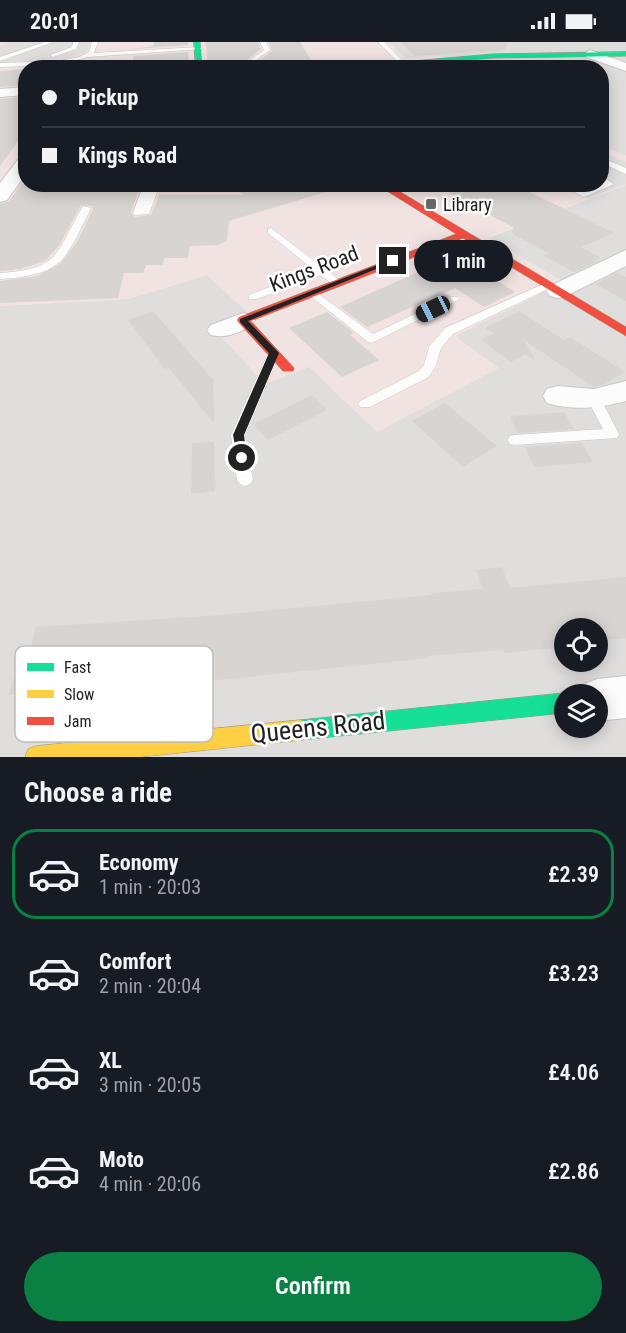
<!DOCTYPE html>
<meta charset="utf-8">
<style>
body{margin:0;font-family:"Roboto Condensed",sans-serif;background:#20242c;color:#f1f3f6;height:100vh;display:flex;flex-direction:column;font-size:22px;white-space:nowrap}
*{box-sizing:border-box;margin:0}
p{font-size:20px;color:#9ea1a6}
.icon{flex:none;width:33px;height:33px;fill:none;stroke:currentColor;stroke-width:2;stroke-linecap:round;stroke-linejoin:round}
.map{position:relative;height:715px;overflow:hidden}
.drawer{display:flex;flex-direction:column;background:#171b24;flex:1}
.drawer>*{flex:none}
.hud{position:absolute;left:18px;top:18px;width:591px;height:132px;border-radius:24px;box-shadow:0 3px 15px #0003;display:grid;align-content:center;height:132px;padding:0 24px;background:#171b24}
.tools{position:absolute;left:554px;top:576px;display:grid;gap:12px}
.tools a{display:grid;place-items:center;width:54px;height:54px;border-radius:50%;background:#171b24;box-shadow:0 3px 15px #0003;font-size:30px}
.end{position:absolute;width:27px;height:27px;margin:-14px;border:8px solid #222;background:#fff;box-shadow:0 0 0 3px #fff}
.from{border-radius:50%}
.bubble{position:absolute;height:42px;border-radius:21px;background:#171b24;box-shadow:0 3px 15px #0003;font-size:20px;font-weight:600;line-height:42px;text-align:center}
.car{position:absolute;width:18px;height:36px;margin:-18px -9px;border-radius:8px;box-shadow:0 0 4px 2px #0007;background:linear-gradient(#222 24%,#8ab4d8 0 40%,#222 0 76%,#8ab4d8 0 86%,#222 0)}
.hud b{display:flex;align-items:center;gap:21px;height:57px;font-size:22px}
.hud b+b{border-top:2px solid #363941}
.hud i{width:15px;height:15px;background:#f1f3f6}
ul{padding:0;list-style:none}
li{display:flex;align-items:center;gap:18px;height:90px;margin:0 12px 9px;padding:0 12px;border:3px solid transparent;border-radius:24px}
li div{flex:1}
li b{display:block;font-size:22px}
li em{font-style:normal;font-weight:600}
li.current{border-color:#0b8043}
li>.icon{width:54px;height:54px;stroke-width:1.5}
h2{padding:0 24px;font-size:27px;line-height:72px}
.cta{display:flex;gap:12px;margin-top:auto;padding:12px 24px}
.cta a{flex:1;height:69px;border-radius:36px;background:#0b8043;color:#fff;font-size:24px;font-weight:600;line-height:69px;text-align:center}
.status{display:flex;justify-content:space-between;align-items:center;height:42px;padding:0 30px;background:#171b24;direction:ltr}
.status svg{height:16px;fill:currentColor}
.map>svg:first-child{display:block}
.residential{fill:#dfdedc;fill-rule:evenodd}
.commercial{fill:#f1e3e1}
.parking{fill:#e0dfde}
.building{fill:#d7d4d2}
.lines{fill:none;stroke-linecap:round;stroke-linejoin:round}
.lane-casing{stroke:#c9c8c7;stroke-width:1}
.street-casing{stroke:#c9c8c7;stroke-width:2}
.fast-casing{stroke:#999a82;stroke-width:1}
.slow-casing{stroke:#999a82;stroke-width:1}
.jam-casing{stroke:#999a82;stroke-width:1}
.lane{fill:#fdfcfc;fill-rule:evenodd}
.street{fill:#fdfcfc;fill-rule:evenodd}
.fast{fill:#16e098;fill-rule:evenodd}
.slow{fill:#ffcf43;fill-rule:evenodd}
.jam{fill:#f24e42;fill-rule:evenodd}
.route{fill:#222}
.poi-dot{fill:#6a6968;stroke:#fff;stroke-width:2}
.labels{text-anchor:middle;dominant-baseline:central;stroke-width:5;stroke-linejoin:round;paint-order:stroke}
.far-poi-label{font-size:18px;fill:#222;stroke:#fff;text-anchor:start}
.street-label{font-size:21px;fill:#222;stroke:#fff}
.near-street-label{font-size:26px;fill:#222;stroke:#fff}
.key{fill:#fff;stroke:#bdbdbd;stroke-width:1.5}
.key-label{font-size:16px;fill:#222}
</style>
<div class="status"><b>20:01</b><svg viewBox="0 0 49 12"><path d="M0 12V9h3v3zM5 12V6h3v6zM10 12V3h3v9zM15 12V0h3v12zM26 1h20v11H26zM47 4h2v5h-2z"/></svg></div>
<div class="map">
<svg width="626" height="715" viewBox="0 0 626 715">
<rect width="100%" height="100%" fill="#f0eeeb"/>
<g class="residential">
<path d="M387,0H626V114L602,104V26L455,25L439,14L406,17Z"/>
<path d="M626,143V715H0V264L128,257L207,233L309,325L498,327L455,294L563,240L488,196ZM564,586H597V620H564ZM564,652H597V686H564Z"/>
</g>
<path class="commercial" d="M0,0H387L406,16L439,14L455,25L26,26V142H602V104L626,114V143L488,195L564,240L455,294L499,326L377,390L309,325L265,342L214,287L250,273L207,233L128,257L0,264Z"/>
<g class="parking">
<path d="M8,0H90L87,9L68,16L0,21V3Z"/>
<path d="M602,109L626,120V142L588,156L558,143L602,142Z"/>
</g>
<g class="building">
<path d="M154,0H188V3L132,7L154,4Z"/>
<path d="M206,0H258L261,7L248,17L251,26H208Z"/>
<path d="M269,0H300L314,23L262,26L259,19L272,9Z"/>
<path d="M400,0H507L505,8L415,14Z"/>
<path d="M188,10L189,26H135L133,14Z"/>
<path d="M502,20L500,26H432L493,20Z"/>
<path d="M26,27V43L0,45V29Z"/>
<path d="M26,55V88L0,124V57Z"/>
<path d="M21,142H141L131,170L135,175L151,173L159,153H244L230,142H331L332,148L229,179L227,199L218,203L190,204L188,216H164L163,223H146L143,231H124L118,256L0,261V239L38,234L61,221L77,200L93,167L92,164L81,163L59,204L45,219L20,227L0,229V162L9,159Z"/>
<path d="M434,142H497L506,147L515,143L614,191L581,205L600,215L593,219L596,220L574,230L544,214L550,212L511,191L514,186Z"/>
<path d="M449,216L465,218L515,250L484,265L455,246L367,285L340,265Z"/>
<path d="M617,231L626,235V259L595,242Z"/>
<path d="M153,269L213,338L214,381L169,326L165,327L128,278Z"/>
<path d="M519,269L564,298L570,295L625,330L605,342L594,345L524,298L537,320L525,312L511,320L481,298L494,292L485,286Z"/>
<path d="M327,270L354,291L350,293L379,318L342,335L289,286Z"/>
<path d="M312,353L327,368L268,398L253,382Z"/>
<path d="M445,361L497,404L463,425L412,379Z"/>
<path d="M564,370L574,387L518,391L510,374Z"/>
<path d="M214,400L215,449L191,452L192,401Z"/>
<path d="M582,401L593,420L534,425L525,405Z"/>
<path d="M502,525L510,546L626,535V596L597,599L599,602H597V586H564V605L504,611L503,608L428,614V616L229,637L9,653L22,604H31L36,585L208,574L432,553L431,551L483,547L476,528Z"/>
</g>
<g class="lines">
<defs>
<g id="lane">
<path d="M45,0H53L0,19V15Z"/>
<path d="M73,0H79L76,7L53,15L50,13L72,5Z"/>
<path d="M92,0H98L94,11L199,5L202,7L88,15L59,23L0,25V21L59,19L79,15L89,10Z"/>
<path d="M260,0H266L270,8L256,18L260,26H254L250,18L264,8Z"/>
<path d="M378,0H384L404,20V22H400Z"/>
<path d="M602,116L626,126V132L602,121Z"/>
<path d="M602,135L614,142L584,155L560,142H572L584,149L603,142Z"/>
<path d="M144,142H160L149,172L135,173L133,171Z"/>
<path d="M83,164L91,166C65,219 63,233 0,237V231C62,227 55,211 83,164Z"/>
<path d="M271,186L341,239V243H333L321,233L257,257H249V253L314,228L268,191V187Z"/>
<path d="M548,240L552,241V245L453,292L441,306L436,323L429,335L370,365H360L358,362L360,359L419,329L424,323L429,305L445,286Z"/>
<path d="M312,247L373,292L450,255H458L460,257L372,301L368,300L308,252L306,250Z"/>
<path d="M274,307L280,311L245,393L253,438L250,442L245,444L240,442L237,438L231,393L268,311Z"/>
<path d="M594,352L599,354L619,392L617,396L515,403L510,402L508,398L510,394L515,393L603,387L587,357Z"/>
</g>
<g id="street">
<path d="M590,8L626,21V29L586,15L584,12Z"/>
<path d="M26,45V53L0,55V47Z"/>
<path d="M26,114V132L7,158L0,160V141L20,115Z"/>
<path d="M626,208V224L566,254L558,256L550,254L546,249L550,244Z"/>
<path d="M243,271L252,273L255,278C247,290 225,297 211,293L207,288L211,283Z"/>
<path d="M626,339V359C599,366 575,369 547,361L543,354L547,347L557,344L594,347Z"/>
<path d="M626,634V676L597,679V652H578L582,643L597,637Z"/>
</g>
<g id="fast">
<path d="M194,0H200L202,26H196Z"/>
<path d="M626,10V14L493,16L366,26H332L493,12Z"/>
<path d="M564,651L568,652H564V671L301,698L294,695L291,688L294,681L301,678Z"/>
</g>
<path id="slow" d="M301,678L308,681L311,688L308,695L301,698L140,715H25L28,707L36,704Z"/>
<path id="jam" d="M376,142H387L626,285V294L463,196L251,279L294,326L293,329H283L239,281L237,278L239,275L456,192Z"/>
</defs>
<use href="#lane" class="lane-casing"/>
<use href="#street" class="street-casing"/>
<use href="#fast" class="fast-casing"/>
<use href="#slow" class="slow-casing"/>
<use href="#jam" class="jam-casing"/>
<use href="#lane" class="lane"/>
<use href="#street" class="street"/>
<use href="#fast" class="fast"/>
<use href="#slow" class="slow"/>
<use href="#jam" class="jam"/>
</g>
<path class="route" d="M390,218L396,219L248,279L279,311L244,393L247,416L245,418H238L233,393L269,311L240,280V277Z"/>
<rect class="poi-dot" x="425" y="156" width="12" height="12" rx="3"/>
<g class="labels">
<g class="far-poi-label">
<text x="443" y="162">Library</text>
</g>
<g class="street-label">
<text transform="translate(314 227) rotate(-21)">Kings Road</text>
</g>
<g class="near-street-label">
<text transform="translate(318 685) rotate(-6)">Queens Road</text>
</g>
</g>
<rect x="15" y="604" width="198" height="96" rx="9" class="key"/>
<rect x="27" y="621" width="27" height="8" fill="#16e098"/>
<rect x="27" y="648" width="27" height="8" fill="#ffcf43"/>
<rect x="27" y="675" width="27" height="8" fill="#f24e42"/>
<g class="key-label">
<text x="64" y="631">Fast</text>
<text x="64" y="658">Slow</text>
<text x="64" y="685">Jam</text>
</g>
</svg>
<div class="tools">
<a><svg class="icon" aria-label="locate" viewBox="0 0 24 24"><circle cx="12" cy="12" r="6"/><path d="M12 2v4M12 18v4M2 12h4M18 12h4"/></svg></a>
<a><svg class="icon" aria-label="layers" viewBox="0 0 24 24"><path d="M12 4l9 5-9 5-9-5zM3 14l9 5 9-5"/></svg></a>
</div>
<i class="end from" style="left:242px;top:416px"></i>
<i class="end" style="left:393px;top:219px"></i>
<div class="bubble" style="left:414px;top:198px;width:99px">1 min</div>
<i class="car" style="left:433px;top:267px;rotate:244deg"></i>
<div class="hud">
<b><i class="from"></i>Pickup</b>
<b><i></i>Kings Road</b>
</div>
</div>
<section class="drawer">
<h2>Choose a ride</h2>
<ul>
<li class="current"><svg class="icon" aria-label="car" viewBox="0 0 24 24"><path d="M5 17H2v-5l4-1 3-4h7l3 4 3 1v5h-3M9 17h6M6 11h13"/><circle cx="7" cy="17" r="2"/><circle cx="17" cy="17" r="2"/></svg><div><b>Economy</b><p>1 min · 20:03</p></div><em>£2.39</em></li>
<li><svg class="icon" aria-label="car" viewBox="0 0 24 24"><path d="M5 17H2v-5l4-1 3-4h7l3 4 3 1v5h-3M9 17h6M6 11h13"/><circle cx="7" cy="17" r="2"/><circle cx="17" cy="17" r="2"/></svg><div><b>Comfort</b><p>2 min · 20:04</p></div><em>£3.23</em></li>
<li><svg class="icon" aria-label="car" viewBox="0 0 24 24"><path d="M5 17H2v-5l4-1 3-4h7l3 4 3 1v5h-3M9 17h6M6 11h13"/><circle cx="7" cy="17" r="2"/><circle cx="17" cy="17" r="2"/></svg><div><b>XL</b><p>3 min · 20:05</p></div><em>£4.06</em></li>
<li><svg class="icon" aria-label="car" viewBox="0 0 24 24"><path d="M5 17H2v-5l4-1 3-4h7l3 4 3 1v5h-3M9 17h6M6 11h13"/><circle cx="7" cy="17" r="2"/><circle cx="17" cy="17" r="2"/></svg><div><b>Moto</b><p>4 min · 20:06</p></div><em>£2.86</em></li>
</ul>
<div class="cta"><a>Confirm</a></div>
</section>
